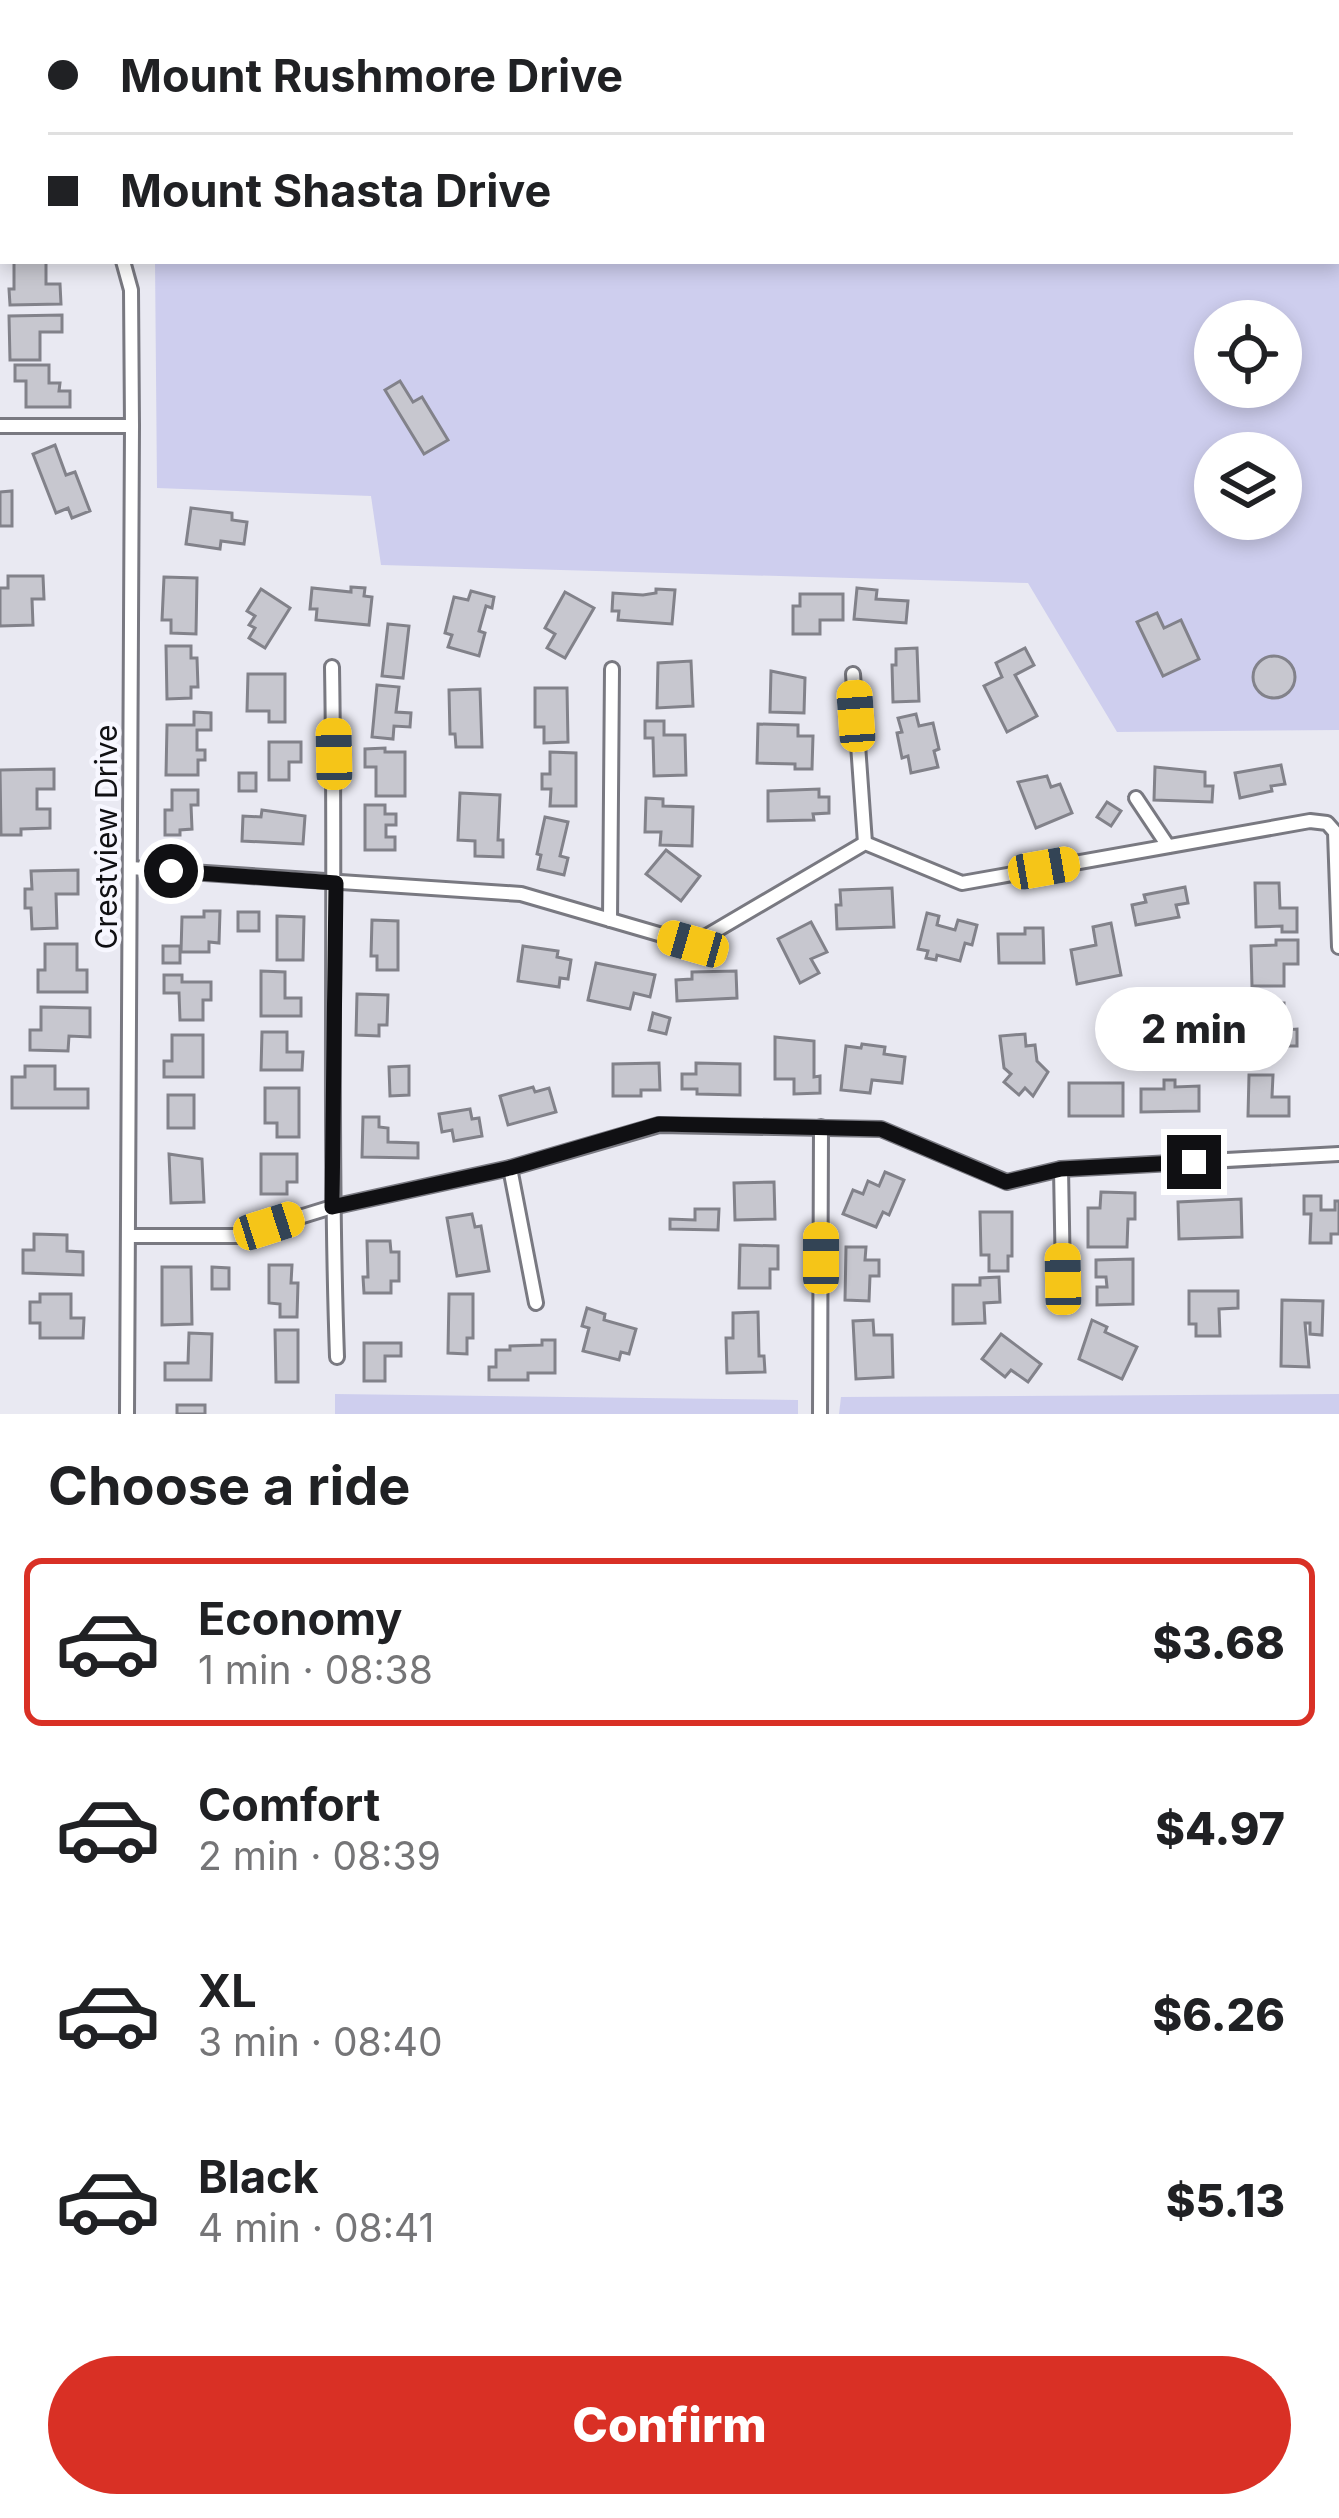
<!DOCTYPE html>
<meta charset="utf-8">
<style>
body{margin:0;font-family:Inter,sans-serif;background:#f2f2f2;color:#202124;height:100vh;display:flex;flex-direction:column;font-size:45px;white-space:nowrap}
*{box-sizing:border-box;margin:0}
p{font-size:39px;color:#757577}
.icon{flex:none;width:66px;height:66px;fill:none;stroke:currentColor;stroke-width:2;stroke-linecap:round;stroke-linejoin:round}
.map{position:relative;height:1414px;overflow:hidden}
.details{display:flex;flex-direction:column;background:#fff;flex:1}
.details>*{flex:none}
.guide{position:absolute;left:0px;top:0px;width:1341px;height:264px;box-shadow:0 6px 18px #0003;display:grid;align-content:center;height:264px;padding:0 48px;background:#fff}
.buttons{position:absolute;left:1194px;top:300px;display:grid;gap:24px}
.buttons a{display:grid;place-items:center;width:108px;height:108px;border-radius:50%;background:#fff;box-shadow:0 6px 18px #0003;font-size:60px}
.end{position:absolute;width:54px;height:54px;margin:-27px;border:15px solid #101013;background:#fff;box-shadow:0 0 0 6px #fff}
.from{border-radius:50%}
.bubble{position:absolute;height:84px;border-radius:42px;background:#fff;box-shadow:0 6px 18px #0003;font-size:39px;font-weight:800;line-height:84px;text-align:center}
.car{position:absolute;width:36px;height:72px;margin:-36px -18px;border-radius:15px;box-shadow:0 0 9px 3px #0007;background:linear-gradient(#f5c518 24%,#345 0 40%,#f5c518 0 76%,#345 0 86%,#f5c518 0)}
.guide b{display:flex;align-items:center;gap:42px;height:114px;font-size:45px}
.guide b+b{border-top:3px solid #e0e0e0}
.guide i{width:30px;height:30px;background:#202124}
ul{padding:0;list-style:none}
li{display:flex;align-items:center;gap:36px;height:168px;margin:0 24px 18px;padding:0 24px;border:6px solid transparent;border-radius:18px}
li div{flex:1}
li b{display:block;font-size:45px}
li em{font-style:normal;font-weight:800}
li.active{border-color:#d93025}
li>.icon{width:108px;height:108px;stroke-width:1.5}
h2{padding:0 48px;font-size:54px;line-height:144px}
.button{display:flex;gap:24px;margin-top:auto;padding:24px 48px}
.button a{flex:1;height:138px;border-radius:72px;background:#d93025;color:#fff;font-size:48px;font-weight:800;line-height:138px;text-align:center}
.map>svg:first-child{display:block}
.green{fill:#ceceee;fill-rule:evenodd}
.building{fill:#c7c7cf;stroke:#82828a;stroke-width:3}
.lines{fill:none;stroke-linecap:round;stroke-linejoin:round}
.minor-casing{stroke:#797981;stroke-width:18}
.minor{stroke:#fff;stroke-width:12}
.route{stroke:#101013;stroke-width:15}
.labels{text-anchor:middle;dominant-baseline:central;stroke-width:9;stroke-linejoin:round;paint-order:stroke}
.street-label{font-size:30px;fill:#101013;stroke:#f7f7ff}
</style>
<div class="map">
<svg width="1339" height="1414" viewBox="0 0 1339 1414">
<rect width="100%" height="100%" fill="#e9e9f2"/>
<g class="green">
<path d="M153,0H1339V730L1117,732L1028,583L381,565L371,496L157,488L155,261H1338V3ZM1215,321H1281V387H1215ZM1215,453H1281V519H1215Z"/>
<path d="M335,1394L798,1400V1414H335Z"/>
<path d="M1339,1394V1414H839L841,1397Z"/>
</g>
<g class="building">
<path d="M14,261H46V284H60L61,304L10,305L9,289H14Z"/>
<path d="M62,315V332H40V360H10L9,316Z"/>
<path d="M15,365H49V383H60L59,391H70V407H26V381H15Z"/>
<path d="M400,381L413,402L422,397L448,440L424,454L385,390Z"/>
<path d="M55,445L66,475L75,472L90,511L72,518L68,508L56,513L33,454Z"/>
<path d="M12,491V526H0V492Z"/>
<path d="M191,508L232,513V520L247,522L244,544L221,541L220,549L186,544Z"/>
<path d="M8,576H43L44,599H32L33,625L0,626V588H8Z"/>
<path d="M164,577L197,578L196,634L171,633V620H162Z"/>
<path d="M351,587L365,588L364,596L372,597L369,625L316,620L317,609H310L312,588L351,592Z"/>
<path d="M857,588L877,590L876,599L908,601L906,623L854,619Z"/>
<path d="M261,589L290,608L265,648L249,638L255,628L249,625L255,616L247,611Z"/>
<path d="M656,589L675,590L672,624L618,620L619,611H612L613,593L643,595L656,593Z"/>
<path d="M471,591L494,597L492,608L486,606L479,631L485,633L479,656L448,647L452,635L445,633L454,597L468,600Z"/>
<path d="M565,592L594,608L565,658L547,648L555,634L545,628Z"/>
<path d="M800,594H843V620H820V634H793V606H800Z"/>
<path d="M1157,613L1164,628L1181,620L1199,659L1163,676L1137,622Z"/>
<path d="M388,624L409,626L403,678L382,676Z"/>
<path d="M166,646H191V658H197L198,687H191V698L167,699Z"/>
<path d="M917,648L919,701L893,702L892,665H896V649Z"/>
<path d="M1025,648L1034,665L1015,675L1037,716L1007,732L984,686L1002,677L996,663Z"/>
<circle cx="1274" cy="677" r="21"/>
<path d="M691,661L693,706L657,708L658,663Z"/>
<path d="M771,671L805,678L804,713L770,712Z"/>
<path d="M248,674H285V722H269V711H247Z"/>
<path d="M377,685L399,687L396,712L411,713L410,727L394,726L393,739L372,737Z"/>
<path d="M535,688H567L568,742L544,743V727H535Z"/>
<path d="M480,689L482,747H456L455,734H450L449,690Z"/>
<path d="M194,712L211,713V730H197V750H205V760H198V775H166L167,725H194Z"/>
<path d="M916,714L919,726L933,723L939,749L934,751L938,767L911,773L908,756L902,758L897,733L902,732L898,718Z"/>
<path d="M645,721H664V735H685L686,775L654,776L653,738H645Z"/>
<path d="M758,724L798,725V736H813L812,769H795V764L757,763Z"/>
<path d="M269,742H301V762H289V780H269Z"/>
<path d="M385,748V752H405V796H376V767H365V749Z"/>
<path d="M550,752L576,753V806H550L551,789H542V774H550Z"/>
<path d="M1281,765L1285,784L1271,786L1272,791L1240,798L1235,773Z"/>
<path d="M1155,767L1205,772V786H1213L1212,802L1154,800Z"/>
<path d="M54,769V789H37V809H50V828L21,829V835H1L0,770Z"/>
<rect x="239" y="773" width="17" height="18"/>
<path d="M1047,776L1051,787L1060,784L1072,813L1036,828L1018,782Z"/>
<path d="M819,789V797H829V813L813,814L814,820L768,821V791Z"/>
<path d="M172,790H198V805H191L192,829L180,830V835H165V810H172Z"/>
<path d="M460,793L500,795L498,840H503V857L475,856V841L458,840Z"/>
<path d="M646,798L663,799V806L693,807L692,846L660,845L661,832H645Z"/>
<path d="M1107,802L1121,811L1111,826L1097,817Z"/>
<path d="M365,805H385V814H396V825H386V837H395V850H365Z"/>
<path d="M262,810L305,816L303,844L242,841L243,816L261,817Z"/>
<path d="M545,817L568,822L560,856L568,858L564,875L538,869L541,855L537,854Z"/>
<path d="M666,850L700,876L681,901L646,874Z"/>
<path d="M78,870V894H56L57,928L32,929L31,908H25V889H32L31,871Z"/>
<path d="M1255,883H1279L1280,908H1297V932H1282V926L1256,927Z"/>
<path d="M1185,887L1188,903L1176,905L1179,917L1136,925L1132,905L1146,902L1144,895Z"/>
<path d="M892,888L894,927L837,929L836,905H841L840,890Z"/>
<path d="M204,911H220L219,943L209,942V952H181L182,917H204Z"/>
<rect x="238" y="912" width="21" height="19"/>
<path d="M927,913L939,916L937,925L955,930L958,920L977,925L972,945L965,943L960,961L937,955L936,960L926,958L928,951L918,949Z"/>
<path d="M277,916L304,917L303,960H277Z"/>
<path d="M372,920L398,921V970H377V956H371Z"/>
<path d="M811,922L827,952L811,959L819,973L800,983L778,939Z"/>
<path d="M1111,923L1121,975L1077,984L1071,950L1096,945L1093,927Z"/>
<path d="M1025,928H1043L1044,963H999L998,934H1025Z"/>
<path d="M1276,940H1298V964H1284V986H1252L1251,946L1276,945Z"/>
<path d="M45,944H77V970H87V992H38V970H45Z"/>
<rect x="163" y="946" width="17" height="17"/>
<path d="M523,946L558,951L557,957L571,960L568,979L560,978L559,987L518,981Z"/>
<path d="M596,963L655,975L650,997L634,993L630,1009L588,1000Z"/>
<path d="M261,971L285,972V998H301V1016H261Z"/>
<path d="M736,971L737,998L677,1001L676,980L692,979V972Z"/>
<path d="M164,975H182V982H211V1000H203V1020H180L179,993H164Z"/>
<path d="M357,994L388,995L387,1025H379V1036L356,1035Z"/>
<path d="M1259,1003H1284V1030L1297,1029V1046H1250V1026H1259Z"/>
<path d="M41,1007L90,1008V1037L69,1036L68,1051L30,1050V1030H41Z"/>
<path d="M653,1013L670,1018L666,1034L649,1030Z"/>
<path d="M262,1032H287V1052H303L302,1070H261Z"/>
<path d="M1025,1034L1026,1046L1035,1045L1037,1061L1048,1072L1033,1096L1025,1088L1019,1095L1004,1082L1011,1074L1004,1068L1000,1036Z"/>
<path d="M172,1035H203V1077H164V1061H172Z"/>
<path d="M775,1037L814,1041V1077L820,1076V1093L794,1094V1079H775Z"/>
<path d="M862,1044L885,1047L884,1054L905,1057L902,1083L872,1080L870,1093L841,1090L846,1046L861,1048Z"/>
<path d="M659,1063L660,1090H641V1096H613V1064Z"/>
<path d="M696,1063L740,1064V1095L697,1094V1089H682V1074H696Z"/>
<path d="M25,1066H55V1089H88V1108H12V1077H25Z"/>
<path d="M409,1066V1095L390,1096L389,1067Z"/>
<path d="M1249,1075H1273L1272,1097H1289V1116H1248Z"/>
<path d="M1164,1080H1175V1087L1199,1086V1111L1141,1112V1089H1164Z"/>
<rect x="1069" y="1083" width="54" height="33"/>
<path d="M533,1087L535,1092L549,1088L556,1112L508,1125L500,1096Z"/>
<path d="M265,1088H299V1137H277V1123H265Z"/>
<rect x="168" y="1095" width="26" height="33"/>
<path d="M470,1109L472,1119L479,1118L482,1136L454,1141L452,1130L442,1132L439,1114Z"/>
<path d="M363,1117H379V1127L388,1128V1142L418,1143V1158L362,1157Z"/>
<path d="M169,1154L202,1159L204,1202L171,1203Z"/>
<path d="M261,1154H297V1182H287V1194H261Z"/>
<path d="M885,1172L904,1180L889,1215L883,1212L876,1227L843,1214L853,1190L863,1194L868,1181L879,1186Z"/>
<path d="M774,1182L775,1219L735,1220L734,1183Z"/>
<path d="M1101,1192L1135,1193V1219H1128L1127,1247H1088V1208H1100Z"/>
<path d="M1304,1196H1321V1210H1335V1201H1339V1234H1331V1243H1310L1311,1214H1304Z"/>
<path d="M1241,1199L1242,1237L1179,1239L1178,1202Z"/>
<path d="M695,1209H719L718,1230L670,1229V1219L695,1220Z"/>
<path d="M980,1212H1012V1256H1008V1271H989V1255H981Z"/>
<path d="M472,1214L475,1227L481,1226L489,1271L457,1276L447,1218Z"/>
<path d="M34,1234L67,1235V1251L83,1252V1275L23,1273V1250H34Z"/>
<path d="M367,1241H390L391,1252H399V1281H391V1293H364L363,1277H368Z"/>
<path d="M740,1245L778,1246V1269H770V1288H739Z"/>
<path d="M846,1247H866L865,1260H879V1276H870L869,1301L845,1300Z"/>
<path d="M1133,1259V1304L1097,1305V1287H1107L1106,1277H1096V1260Z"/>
<path d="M269,1265H292L291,1283H298L297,1317H280V1304L269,1303Z"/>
<path d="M162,1267H191L192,1324L162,1325Z"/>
<path d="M212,1267L229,1268V1289H212Z"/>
<path d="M999,1277L1000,1302L984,1303L985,1323L953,1324V1285H980V1278Z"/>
<path d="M1189,1291H1238V1308L1219,1309L1220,1336H1196V1324H1189Z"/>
<path d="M40,1294H71V1318H84L83,1338H40V1323H30V1302H40Z"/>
<path d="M449,1294H473V1338H467V1354L448,1353Z"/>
<path d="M1282,1300L1323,1301L1322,1335L1310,1334V1323H1305L1309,1367L1281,1366Z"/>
<path d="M587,1308L605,1314L604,1320L636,1329L629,1354L621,1352L619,1360L583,1351L589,1328L582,1326Z"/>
<path d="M758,1312L759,1356H764L765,1372L727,1373L726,1338H733V1313Z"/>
<path d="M873,1320L874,1335H892L893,1377L856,1379L853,1321Z"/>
<path d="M1092,1320L1107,1327L1105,1332L1137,1347L1122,1379L1079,1359Z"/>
<path d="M275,1330H298V1382H276Z"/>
<path d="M189,1333L212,1334L211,1380H165V1363H188Z"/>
<path d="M1001,1334L1041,1364L1028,1382L1011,1370L1005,1377L982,1359Z"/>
<path d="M542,1340H555V1373H528V1380H489V1367H496V1350H510V1346L542,1345Z"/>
<path d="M364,1343H401V1356H385V1381H364Z"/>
<rect x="177" y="1405" width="28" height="9"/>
</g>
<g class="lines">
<defs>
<g id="minor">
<path d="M0,56L3,61"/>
<path d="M123,261L131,290L132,426L127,1414"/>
<path d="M0,426H132"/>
<path d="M332,667C336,897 329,1127 337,1357"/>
<path d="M853,674L865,843"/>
<path d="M1136,798L1168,846"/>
<path d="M130,868L521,894L693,944L865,843L962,883L1310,821L1327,823L1335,832L1339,947"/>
<path d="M610,920L612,669"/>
<path d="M510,1168L536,1303"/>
<path d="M1061,1169L1063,1279"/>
<path d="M130,1236H238L332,1207L510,1168L659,1125L881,1129L1007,1182L1061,1169L1339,1154"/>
<path d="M820,1414L821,1127"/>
</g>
</defs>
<use href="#minor" class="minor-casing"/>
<use href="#minor" class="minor"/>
</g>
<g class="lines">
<path class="route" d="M171,871L336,883L332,1207L510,1168L659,1124L881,1129L1006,1182L1061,1169L1194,1162"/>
</g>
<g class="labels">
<g class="street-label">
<text transform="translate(106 837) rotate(-90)">Crestview Drive</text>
</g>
</g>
</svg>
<div class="buttons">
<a><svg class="icon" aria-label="locate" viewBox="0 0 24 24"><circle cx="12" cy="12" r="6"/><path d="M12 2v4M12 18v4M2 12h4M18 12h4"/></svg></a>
<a><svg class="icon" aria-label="layers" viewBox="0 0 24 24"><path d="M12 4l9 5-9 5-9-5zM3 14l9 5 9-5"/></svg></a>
</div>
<i class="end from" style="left:171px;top:871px"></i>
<i class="end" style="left:1194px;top:1162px"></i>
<div class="bubble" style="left:1095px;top:987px;width:198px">2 min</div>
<i class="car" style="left:856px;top:716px;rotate:356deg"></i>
<i class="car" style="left:334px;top:754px;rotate:359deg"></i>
<i class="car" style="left:1044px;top:868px;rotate:80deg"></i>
<i class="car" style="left:693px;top:944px;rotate:286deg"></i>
<i class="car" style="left:269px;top:1226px;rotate:72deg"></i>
<i class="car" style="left:821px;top:1258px;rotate:0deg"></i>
<i class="car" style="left:1063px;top:1279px;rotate:359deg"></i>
<div class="guide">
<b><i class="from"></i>Mount Rushmore Drive</b>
<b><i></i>Mount Shasta Drive</b>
</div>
</div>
<section class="details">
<h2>Choose a ride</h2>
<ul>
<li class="active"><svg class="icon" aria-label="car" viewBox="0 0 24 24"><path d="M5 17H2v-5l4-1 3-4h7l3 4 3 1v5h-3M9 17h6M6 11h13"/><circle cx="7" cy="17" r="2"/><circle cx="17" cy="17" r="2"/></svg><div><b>Economy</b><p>1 min · 08:38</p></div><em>$3.68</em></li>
<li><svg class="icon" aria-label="car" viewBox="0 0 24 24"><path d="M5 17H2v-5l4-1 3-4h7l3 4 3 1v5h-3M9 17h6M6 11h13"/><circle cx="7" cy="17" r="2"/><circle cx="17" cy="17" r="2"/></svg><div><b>Comfort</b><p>2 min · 08:39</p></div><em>$4.97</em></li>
<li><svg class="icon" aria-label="car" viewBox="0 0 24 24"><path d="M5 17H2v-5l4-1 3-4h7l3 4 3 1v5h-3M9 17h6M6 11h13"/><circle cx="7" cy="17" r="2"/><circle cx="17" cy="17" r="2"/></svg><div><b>XL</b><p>3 min · 08:40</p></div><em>$6.26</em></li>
<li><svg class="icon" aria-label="car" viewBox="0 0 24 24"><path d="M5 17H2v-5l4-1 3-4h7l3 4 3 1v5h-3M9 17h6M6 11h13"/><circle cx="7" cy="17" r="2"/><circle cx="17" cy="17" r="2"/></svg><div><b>Black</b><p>4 min · 08:41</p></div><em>$5.13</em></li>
</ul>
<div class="button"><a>Confirm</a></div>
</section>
